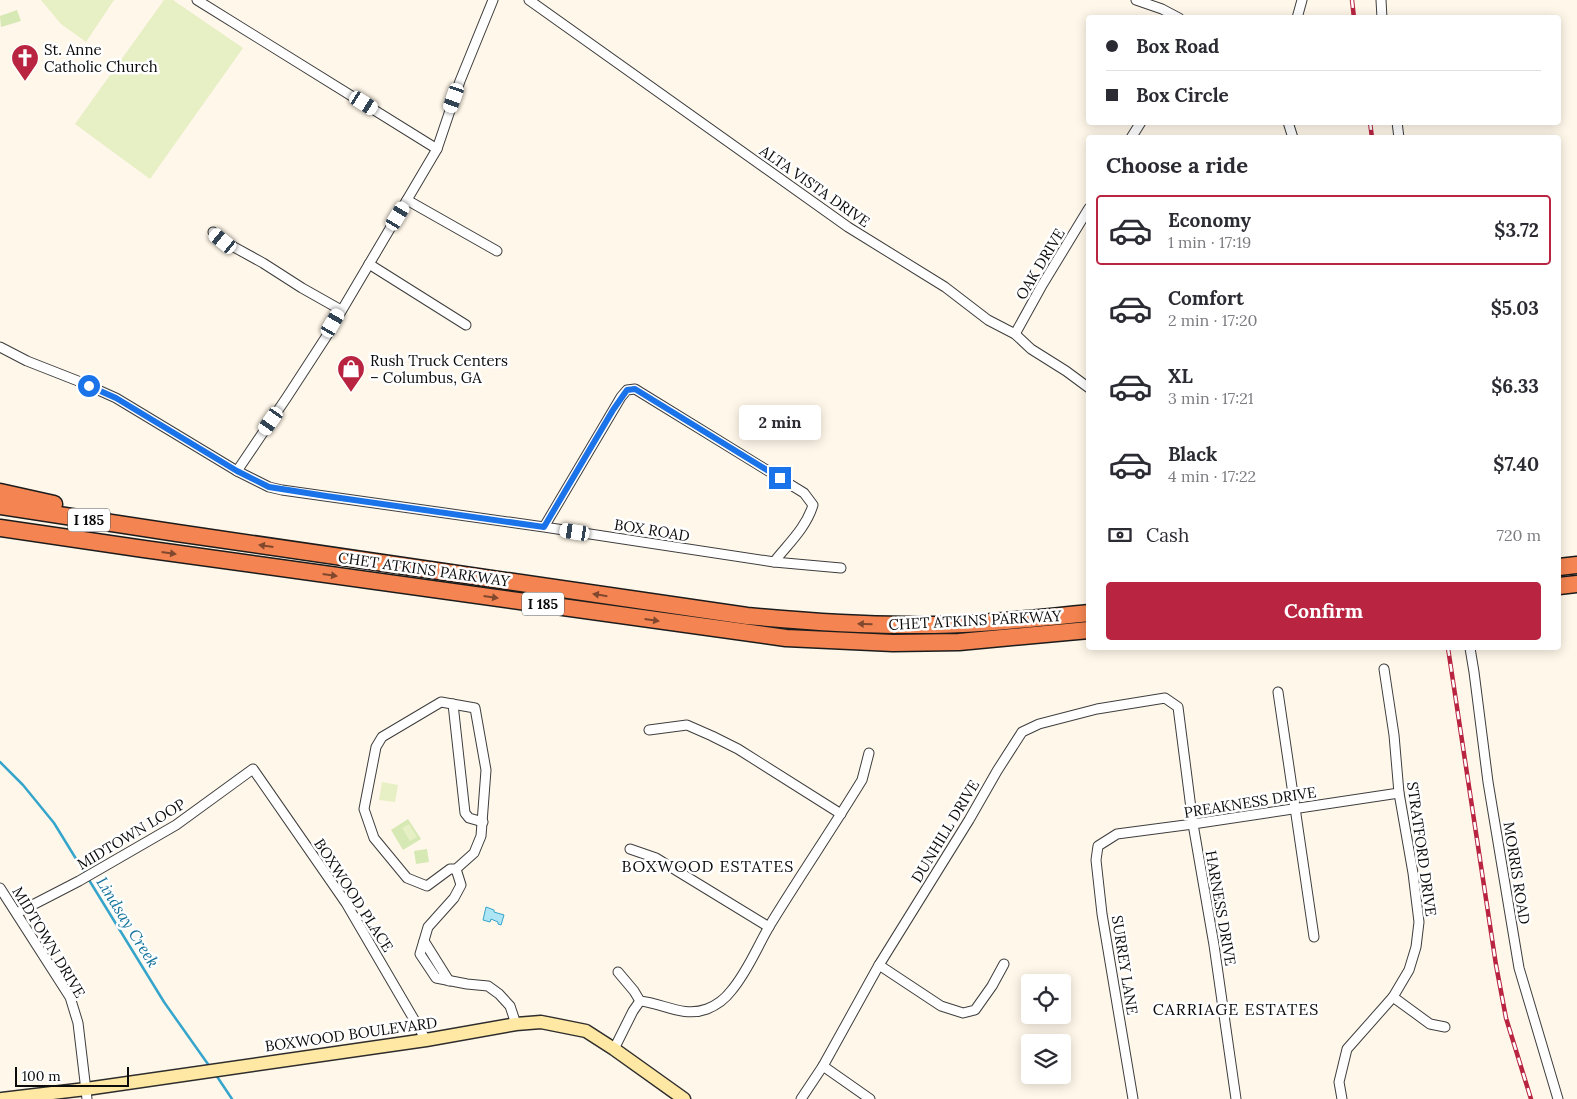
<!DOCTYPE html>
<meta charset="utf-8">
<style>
body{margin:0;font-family:Lora,serif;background:#f2f2f3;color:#2b2b33;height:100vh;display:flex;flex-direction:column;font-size:19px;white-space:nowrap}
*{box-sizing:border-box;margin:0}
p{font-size:16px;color:#7c7c81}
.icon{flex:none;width:28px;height:28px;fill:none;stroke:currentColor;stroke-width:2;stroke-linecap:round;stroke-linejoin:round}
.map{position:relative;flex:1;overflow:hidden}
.drawer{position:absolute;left:1086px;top:135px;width:475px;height:515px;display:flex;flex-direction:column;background:#fff;border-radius:5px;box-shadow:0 2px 12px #0003}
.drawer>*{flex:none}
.top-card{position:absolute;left:1086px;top:15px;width:475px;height:110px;border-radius:5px;box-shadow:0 2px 12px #0003;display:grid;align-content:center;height:110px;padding:0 20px;background:#fff}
.tools{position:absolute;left:1021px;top:974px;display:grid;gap:10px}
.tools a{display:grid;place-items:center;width:50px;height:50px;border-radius:5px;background:#fff;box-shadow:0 2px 12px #0003;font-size:25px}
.scale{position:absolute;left:15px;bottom:12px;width:114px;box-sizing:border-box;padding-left:5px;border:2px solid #0b0b0b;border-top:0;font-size:14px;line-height:18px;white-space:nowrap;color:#0b0b0b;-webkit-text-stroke:4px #fff;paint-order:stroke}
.end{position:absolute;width:22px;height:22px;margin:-11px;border:6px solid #1a73e8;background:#fff;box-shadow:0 0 0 2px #fff}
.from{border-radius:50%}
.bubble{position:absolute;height:35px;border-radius:5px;background:#fff;box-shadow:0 2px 12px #0003;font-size:16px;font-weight:700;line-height:35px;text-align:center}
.car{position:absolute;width:15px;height:30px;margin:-15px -8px;border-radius:6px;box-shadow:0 0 4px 1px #0007;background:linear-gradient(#fff 24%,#345 0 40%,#fff 0 76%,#345 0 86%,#fff 0)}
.top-card b{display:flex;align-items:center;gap:18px;height:48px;font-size:19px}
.top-card b+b{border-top:1px solid #e1e1e2}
.top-card i{width:12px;height:12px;background:#2b2b33}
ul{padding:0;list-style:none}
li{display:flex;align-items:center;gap:15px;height:70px;margin:0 10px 8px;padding:0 10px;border:2px solid transparent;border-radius:5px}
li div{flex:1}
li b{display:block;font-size:19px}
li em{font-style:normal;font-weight:700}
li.selected{border-color:#b92441}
li>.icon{width:45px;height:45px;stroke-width:1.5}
h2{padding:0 20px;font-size:22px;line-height:60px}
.pay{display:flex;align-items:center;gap:12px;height:55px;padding:0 20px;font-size:19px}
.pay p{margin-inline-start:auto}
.button{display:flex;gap:10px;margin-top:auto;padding:10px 20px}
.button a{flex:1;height:58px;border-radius:5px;background:#b92441;color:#fff;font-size:20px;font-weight:700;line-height:58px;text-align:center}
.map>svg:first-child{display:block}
.green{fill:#d6e8b4}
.pitch{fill:#e7efc5}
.water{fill:#aee5f5;stroke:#35a5cc}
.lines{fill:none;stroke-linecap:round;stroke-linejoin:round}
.stream{stroke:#35a5cc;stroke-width:2.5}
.street-casing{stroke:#3e3e3e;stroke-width:11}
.secondary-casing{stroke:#2d2d2d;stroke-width:15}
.highway-casing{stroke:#1c1c1c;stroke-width:19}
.street{stroke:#fff;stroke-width:9}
.secondary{stroke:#ffe8a4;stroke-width:12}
.highway{stroke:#f48552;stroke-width:16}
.rail-casing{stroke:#b92441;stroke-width:4.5}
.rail{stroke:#fff;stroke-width:2.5;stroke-dasharray:8;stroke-linecap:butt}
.oneway{fill:#80482e}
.route{stroke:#1a73e8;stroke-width:6}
.labels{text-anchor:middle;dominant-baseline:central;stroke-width:5;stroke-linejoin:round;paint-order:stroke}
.shield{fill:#fff;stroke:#545454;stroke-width:1}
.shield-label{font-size:14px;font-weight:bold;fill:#0b0b0b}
.poi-label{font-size:15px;fill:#0b0b0b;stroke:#fff;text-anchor:start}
.street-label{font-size:15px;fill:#0b0b0b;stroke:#fff}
.neighbourhood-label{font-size:16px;letter-spacing:1px;fill:#0b0b0b;stroke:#fff}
.water-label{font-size:16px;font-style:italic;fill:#16749b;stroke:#fff}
</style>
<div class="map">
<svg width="1577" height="1099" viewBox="0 0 1577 1099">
<rect width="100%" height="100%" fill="#fff7e9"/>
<g class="green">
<path d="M17,10L21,21L1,27L0,16Z"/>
<path d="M408,819L421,839L403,850L391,830Z"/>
<path d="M427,849L429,862L416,864L414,851Z"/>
</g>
<g class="pitch">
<path d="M41,0H114L86,42L61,24Z"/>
<path d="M164,0H173L243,48L150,179L75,124Z"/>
<path d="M382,782L398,785L395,802L379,800Z"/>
<path d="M409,824L417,837L410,841L402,828Z"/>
</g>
<path class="water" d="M486,907L494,910V912L504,915L501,925L498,924V922L491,919L490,922L483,920Z"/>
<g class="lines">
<g class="stream">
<path d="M0,762L23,785L54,823L164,1002L210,1067"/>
<path d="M216,1075L232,1099"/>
</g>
<defs>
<g id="street">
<path d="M197,0L437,149"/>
<path d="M529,0L848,227L945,287L988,320L1015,334L1031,349L1066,371L1089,388"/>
<path d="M1136,0L1162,9L1179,18"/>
<path d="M1381,0L1382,18"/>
<path d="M1297,18L1302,0"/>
<path d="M1288,122L1293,138"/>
<path d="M1397,122L1399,138"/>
<path d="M1131,138L1141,122"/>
<path d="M407,200L497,251"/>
<path d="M213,232L223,241L263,263L302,288L341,310"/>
<path d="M369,264L466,325"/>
<path d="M1015,334L1041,287L1089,208"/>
<path d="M0,347L27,361L78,381L116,398L237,471L269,487L282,490L544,527L774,562C788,544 806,528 813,505L804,493L635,389L627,390L621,397L544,527"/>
<path d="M237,471L287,397L326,337L437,149L460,81L493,0"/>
<path d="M774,562L841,568"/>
<path d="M1470,648L1474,672L1488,782L1519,968L1558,1099"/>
<path d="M1278,692L1314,937"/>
<path d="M441,702L475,708L486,770L481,836L474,853L456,869H450L427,886L407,878L374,838L364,809L376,747L382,737Z"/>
<path d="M453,704L465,813L469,818L483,822"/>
<path d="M649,730L687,725L712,736L738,749L841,814"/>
<path d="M630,849L656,858L769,927"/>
<path d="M456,869L461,885L454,898L428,927L420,954L436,978L467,984L488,986L499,994L510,1006L516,1024"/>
<path d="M0,888L70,997L78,1023L87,1099"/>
<path d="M17,913L79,881L176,825L253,769L346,903L426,1040"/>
<path d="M424,941L449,981"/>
<path d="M879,965L941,1006L963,1013L975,1010L992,986L1004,964"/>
<path d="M618,972L634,991L640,1001"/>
<path d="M1393,997L1430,1024L1445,1027"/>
<path d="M640,1001C663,1003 683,1018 707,1009C717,1005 725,999 731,991C748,971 757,947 770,925C800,876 832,829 862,780L869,753"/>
<path d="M614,1049L633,1011L640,1001"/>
<path d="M823,1066L870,1099"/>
<path d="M801,1099L823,1066L879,965L969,820L997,771L1022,732L1039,724L1097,709L1165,698L1178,707L1193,824L1214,945L1236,1099"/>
<path d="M1133,1099L1102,914L1096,860L1098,846L1117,834L1193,824L1399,793"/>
<path d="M1342,1099L1339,1082L1347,1049L1393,997L1409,970L1416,947L1419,922L1413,873L1399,793L1394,735L1384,669"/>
</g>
<path id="secondary" d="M2,1099L86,1089L426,1040L516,1024L541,1022L586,1031L614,1049L684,1099"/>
<g id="highway">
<path d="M0,492L54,504"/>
<path d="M0,506L177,533L747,616C800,621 853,625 907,625C968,626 1028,619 1089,613"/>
<path d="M0,528L144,549L786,638L893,643L959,642L1089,630"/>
<path d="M1559,567L1577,565"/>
<path d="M1559,586L1577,584"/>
</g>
</defs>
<use href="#street" class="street-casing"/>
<use href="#secondary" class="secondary-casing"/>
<use href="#highway" class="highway-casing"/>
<use href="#street" class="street"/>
<use href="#secondary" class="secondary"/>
<use href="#highway" class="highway"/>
<defs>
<g id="rail">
<path d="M1352,0L1354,18"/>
<path d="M1370,122L1372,138"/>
<path d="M1448,648L1496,965L1506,1018L1531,1099"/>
</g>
</defs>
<use href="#rail" class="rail-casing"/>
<use href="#rail" class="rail"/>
</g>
<defs><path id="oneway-solid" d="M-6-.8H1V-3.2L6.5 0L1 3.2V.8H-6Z" transform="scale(1.25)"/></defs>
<g class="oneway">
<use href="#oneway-solid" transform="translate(266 546) rotate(-172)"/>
<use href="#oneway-solid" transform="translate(169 553) rotate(8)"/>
<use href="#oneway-solid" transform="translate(330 575) rotate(8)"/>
<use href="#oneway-solid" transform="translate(600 595) rotate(-171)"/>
<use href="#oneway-solid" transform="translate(491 597) rotate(8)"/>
<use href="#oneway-solid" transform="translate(652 620) rotate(8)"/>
<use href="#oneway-solid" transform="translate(865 624) rotate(-178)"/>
</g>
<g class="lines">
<path class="route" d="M89,386L116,398L237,471L269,487L326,496L544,527L613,410L627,390L635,389L780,478"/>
</g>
<defs>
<symbol id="church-pin" viewBox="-11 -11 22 30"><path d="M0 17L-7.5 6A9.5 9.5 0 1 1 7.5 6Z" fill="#b92441" stroke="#fff"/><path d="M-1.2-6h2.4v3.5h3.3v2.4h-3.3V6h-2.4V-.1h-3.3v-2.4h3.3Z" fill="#fff"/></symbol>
<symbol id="shop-pin" viewBox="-11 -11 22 30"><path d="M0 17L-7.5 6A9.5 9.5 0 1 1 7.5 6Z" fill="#b92441" stroke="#fff"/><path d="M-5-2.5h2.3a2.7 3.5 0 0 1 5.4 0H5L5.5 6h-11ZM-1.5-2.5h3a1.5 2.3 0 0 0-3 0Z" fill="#fff"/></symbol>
</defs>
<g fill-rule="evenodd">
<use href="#church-pin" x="9" y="42" width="32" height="43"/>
<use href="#shop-pin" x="335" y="353" width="32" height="43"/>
</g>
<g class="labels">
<g class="shield">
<rect x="68" y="508.5" width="42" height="23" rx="4"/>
<rect x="522" y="592.5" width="42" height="23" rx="4"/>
</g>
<g class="shield-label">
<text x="89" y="520">I 185</text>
<text x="543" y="604">I 185</text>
</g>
<g class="poi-label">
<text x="44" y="49">St. Anne<tspan x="44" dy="17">Catholic Church</tspan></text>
<text x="370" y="360">Rush Truck Centers<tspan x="370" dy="17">– Columbus, GA</tspan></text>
</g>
<g class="street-label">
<text transform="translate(815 186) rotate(35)">ALTA VISTA DRIVE</text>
<text transform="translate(1040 264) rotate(-59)">OAK DRIVE</text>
<text transform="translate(652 530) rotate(9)">BOX ROAD</text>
<text transform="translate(424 569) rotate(8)">CHET ATKINS PARKWAY</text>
<text transform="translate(975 620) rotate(-3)">CHET ATKINS PARKWAY</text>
<text transform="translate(1250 802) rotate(-9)">PREAKNESS DRIVE</text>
<text transform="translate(945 831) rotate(-59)">DUNHILL DRIVE</text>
<text transform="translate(131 834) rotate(-31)">MIDTOWN LOOP</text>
<text transform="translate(1422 849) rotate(82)">STRATFORD DRIVE</text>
<text transform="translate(1517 873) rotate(81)">MORRIS ROAD</text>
<text transform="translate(354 895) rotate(57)">BOXWOOD PLACE</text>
<text transform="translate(1221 908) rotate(80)">HARNESS DRIVE</text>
<text transform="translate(49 942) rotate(59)">MIDTOWN DRIVE</text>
<text transform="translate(1125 965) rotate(81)">SURREY LANE</text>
<text transform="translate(351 1034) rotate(-8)">BOXWOOD BOULEVARD</text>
</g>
<g class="neighbourhood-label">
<text x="708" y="866">BOXWOOD ESTATES</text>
<text x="1236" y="1009">CARRIAGE ESTATES</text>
</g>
<g class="water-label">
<text transform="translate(128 922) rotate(58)">Lindsay Creek</text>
</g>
</g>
</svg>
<div class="tools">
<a><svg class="icon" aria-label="locate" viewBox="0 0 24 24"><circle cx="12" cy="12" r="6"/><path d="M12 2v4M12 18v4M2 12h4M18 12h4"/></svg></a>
<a><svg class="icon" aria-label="layers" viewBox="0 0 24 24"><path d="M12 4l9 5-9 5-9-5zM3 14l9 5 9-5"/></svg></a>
</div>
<div class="scale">100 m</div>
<i class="end from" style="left:89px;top:386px"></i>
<i class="end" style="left:780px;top:478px"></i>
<div class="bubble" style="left:739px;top:405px;width:82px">2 min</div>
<i class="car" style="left:454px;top:98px;rotate:199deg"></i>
<i class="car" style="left:364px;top:103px;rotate:122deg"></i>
<i class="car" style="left:398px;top:216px;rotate:31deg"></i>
<i class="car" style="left:223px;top:241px;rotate:309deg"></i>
<i class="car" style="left:333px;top:323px;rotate:30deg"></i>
<i class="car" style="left:271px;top:421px;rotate:215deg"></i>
<i class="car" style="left:575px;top:532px;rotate:279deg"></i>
<div class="top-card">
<b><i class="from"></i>Box Road</b>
<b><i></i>Box Circle</b>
</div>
<section class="drawer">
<h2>Choose a ride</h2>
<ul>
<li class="selected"><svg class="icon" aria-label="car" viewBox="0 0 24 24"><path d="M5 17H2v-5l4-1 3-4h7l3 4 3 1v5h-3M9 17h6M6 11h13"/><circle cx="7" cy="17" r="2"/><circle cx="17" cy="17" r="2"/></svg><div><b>Economy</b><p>1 min · 17:19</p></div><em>$3.72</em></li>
<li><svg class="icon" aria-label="car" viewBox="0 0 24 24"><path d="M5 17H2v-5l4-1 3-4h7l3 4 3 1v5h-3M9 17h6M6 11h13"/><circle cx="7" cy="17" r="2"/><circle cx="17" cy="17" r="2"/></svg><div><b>Comfort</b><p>2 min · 17:20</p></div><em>$5.03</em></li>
<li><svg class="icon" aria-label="car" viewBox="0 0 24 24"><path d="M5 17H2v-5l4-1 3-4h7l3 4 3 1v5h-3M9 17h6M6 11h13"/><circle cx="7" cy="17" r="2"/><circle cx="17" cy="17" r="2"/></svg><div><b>XL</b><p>3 min · 17:21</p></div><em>$6.33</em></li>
<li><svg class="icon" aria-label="car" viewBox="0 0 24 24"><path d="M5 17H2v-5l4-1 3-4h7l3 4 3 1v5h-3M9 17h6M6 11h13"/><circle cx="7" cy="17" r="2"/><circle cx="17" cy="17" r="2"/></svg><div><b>Black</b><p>4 min · 17:22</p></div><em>$7.40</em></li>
</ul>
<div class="pay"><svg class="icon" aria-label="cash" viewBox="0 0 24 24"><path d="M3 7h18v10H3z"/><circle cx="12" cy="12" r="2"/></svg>Cash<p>720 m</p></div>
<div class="button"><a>Confirm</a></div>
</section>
</div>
